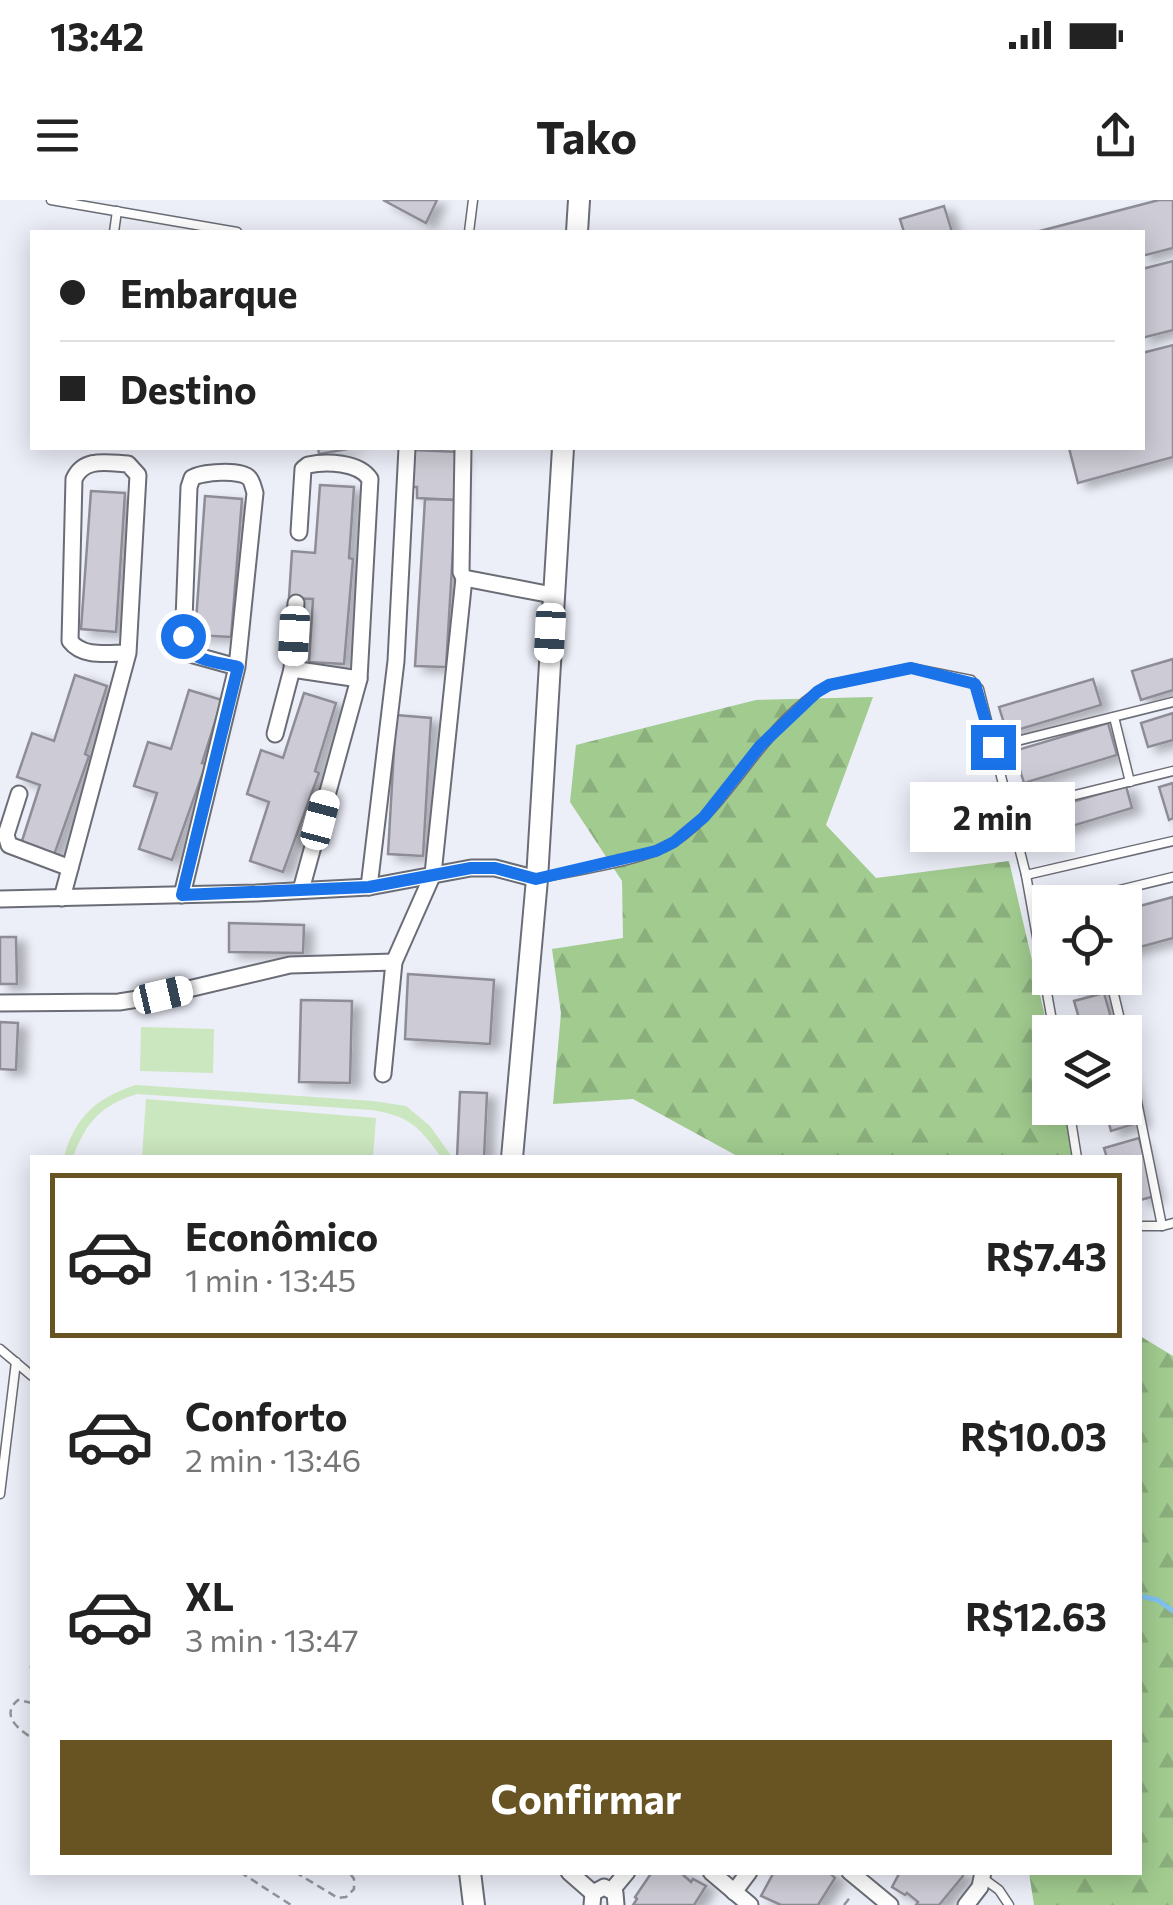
<!DOCTYPE html>
<html lang="pt">
<meta charset="utf-8">
<style>
body{margin:0;font-family:Commissioner,sans-serif;background:#f6f6f6;color:#222;height:100vh;display:flex;flex-direction:column;font-size:38px;white-space:nowrap}
*{box-sizing:border-box;margin:0}
p{font-size:32px;color:#767676}
.icon{flex:none;width:55px;height:55px;fill:none;stroke:currentColor;stroke-width:2;stroke-linecap:round;stroke-linejoin:round}
.map{position:relative;flex:1;overflow:hidden}
.drawer{position:absolute;left:30px;top:955px;width:1112px;height:720px;display:flex;flex-direction:column;background:#fff;border-radius:0px;box-shadow:0 5px 25px #0003}
.drawer>*{flex:none}
.banner{position:absolute;left:30px;top:30px;width:1115px;height:220px;border-radius:0px;box-shadow:0 5px 25px #0003;display:grid;align-content:center;height:220px;padding:0 30px;background:#fff}
.fabs{position:absolute;left:1032px;top:685px;display:grid;gap:20px}
.fabs a{display:grid;place-items:center;width:110px;height:110px;border-radius:0px;background:#fff;box-shadow:0 5px 25px #0003;font-size:50px}
.end{position:absolute;width:45px;height:45px;margin:-22px;border:12px solid #1a73e8;background:#fff;box-shadow:0 0 0 5px #fff}
.from{border-radius:50%}
.bubble{position:absolute;height:70px;border-radius:0px;background:#fff;box-shadow:0 5px 25px #0003;font-size:32px;font-weight:700;line-height:70px;text-align:center}
.car{position:absolute;width:30px;height:60px;margin:-30px -15px;border-radius:12px;box-shadow:0 0 8px 2px #0007;background:linear-gradient(#fff 24%,#345 0 40%,#fff 0 76%,#345 0 86%,#fff 0)}
.banner b{display:flex;align-items:center;gap:35px;height:95px;font-size:38px}
.banner b+b{border-top:2px solid #e0e0e0}
.banner i{width:25px;height:25px;background:#222}
ul{padding:18px 0 0;list-style:none}
li{display:flex;align-items:center;gap:30px;height:165px;margin:0 20px 15px;padding:0 10px;border:5px solid transparent;border-radius:0px}
li div{flex:1}
li b{display:block;font-size:38px}
li em{font-style:normal;font-weight:700}
li.current{border-color:#675422}
li>.icon{width:90px;height:90px;stroke-width:1.5}
.primary-button{display:flex;gap:20px;margin-top:auto;padding:20px 30px}
.primary-button a{flex:1;height:115px;border-radius:0px;background:#675422;color:#fff;font-size:40px;font-weight:700;line-height:115px;text-align:center}
.status{display:flex;justify-content:space-between;align-items:center;height:70px;padding:0 50px;background:#fff;direction:ltr}
.status svg{height:28px;fill:currentColor}
header{display:flex;justify-content:space-between;align-items:center;height:130px;padding:0 30px;background:#fff;font-size:45px;font-weight:700}
.map>svg:first-child{display:block}
.forest{fill:url(#forest-firs)}
.garden{fill:#cbe7bf}
.lines{fill:none;stroke-linecap:round;stroke-linejoin:round}
.stream{stroke:#80c1ee;stroke-width:5}
.building{fill:#cdccd6;stroke:#8e8d96;stroke-width:2.5;filter:url(#shadow)}
.service-casing{stroke:#6b6d76;stroke-width:11}
.minor-casing{stroke:#6b6d76;stroke-width:19}
.secondary-casing{stroke:#6b6d76;stroke-width:24}
.path{stroke:#92949b;stroke-width:2.5;stroke-dasharray:8 5;stroke-linecap:butt}
.service{stroke:#fff;stroke-width:8}
.minor{stroke:#fff;stroke-width:15}
.secondary{stroke:#fff;stroke-width:20}
.route{stroke:#1a73e8;stroke-width:12}
</style>
<div class="status"><b>13:42</b><svg viewBox="0 0 49 12"><path d="M0 12V9h3v3zM5 12V6h3v6zM10 12V3h3v9zM15 12V0h3v12zM26 1h20v11H26zM47 4h2v5h-2z"/></svg></div>
<header><svg class="icon" aria-label="menu" viewBox="0 0 24 24"><path d="M4 6h16M4 12h16M4 18h16"/></svg>Tako<svg class="icon" aria-label="share" viewBox="0 0 24 24"><path d="M12 15V3M7 8l5-5 5 5M5 13v7h14v-7"/></svg></header>
<div class="map">
<svg width="1173" height="1705" viewBox="0 0 1173 1705">
<defs>
<pattern id="forest-firs" width="22" height="20" patternUnits="userSpaceOnUse" patternTransform="scale(2.5)"><rect width="22" height="20" fill="#a1cb8f"/><path d="M5 1l3.5 6h-7zM16 11l3.5 6h-7z" fill="#8aae7c"/></pattern>
<filter id="shadow"><feDropShadow dx="9" dy="5" stdDeviation="5" flood-color="#0004"/></filter>
</defs>
<rect width="100%" height="100%" fill="#eceef8"/>
<g class="forest">
<path d="M873,497L826,625L876,678L1009,661L1050,838V908H1066L1072,957H739L633,899L553,904L561,813L552,749L623,738L622,681L570,602L576,545L756,500Z"/>
<path d="M1140,1136L1173,1156V1705H1034L1029,1673L1140,1672Z"/>
</g>
<g class="garden">
<path d="M141,827L214,829L213,873L140,871Z"/>
<path d="M136,885L373,901L406,906L430,926L452,957H441C419,927 410,916 372,910L137,894C101,905 86,922 73,957H64C75,917 97,897 136,885Z"/>
<path d="M146,899L376,918L373,957H142Z"/>
</g>
<g class="lines">
<path class="stream" d="M1140,1396L1158,1400L1173,1411"/>
</g>
<g class="building">
<path d="M383,0H437L426,23Z"/>
<path d="M1159,0H1173V48L1142,56V32H1036Z"/>
<path d="M944,6L952,32H904L900,19Z"/>
<path d="M1173,61V130L1142,138V69Z"/>
<path d="M1173,145V257L1078,283L1069,248H1142V153Z"/>
<path d="M318,248H354L319,254Z"/>
<path d="M413,250L459,252L456,300L417,298V287H411Z"/>
<path d="M320,285L354,287L349,358L353,359L344,464L309,462L313,399L289,398L292,351L315,353Z"/>
<path d="M91,291L125,293L116,432L81,429Z"/>
<path d="M205,296L242,299L231,437L195,435Z"/>
<path d="M425,299L456,300L446,467L415,466Z"/>
<path d="M1173,459V490L1141,500L1132,471Z"/>
<path d="M75,475L107,486L85,554L89,556L54,655L21,644L40,585L17,577L32,533L54,541Z"/>
<path d="M1093,479L1101,505L1007,533L999,507Z"/>
<path d="M189,490L222,500L202,563L206,564L172,660L139,649L157,593L134,586L148,542L171,549Z"/>
<path d="M304,493L336,503L315,571L319,573L283,672L250,661L269,602L247,594L261,550L283,558Z"/>
<path d="M1173,513V540L1148,547L1141,523Z"/>
<path d="M396,515L431,518L423,656L388,654Z"/>
<path d="M1108,523L1117,555L1024,583L1014,551Z"/>
<path d="M1173,583V618L1169,620L1159,587Z"/>
<path d="M1126,586L1132,608L1042,635L1035,613Z"/>
<path d="M1173,697V738L1125,751V710Z"/>
<path d="M229,723L304,725L303,753L229,752Z"/>
<path d="M0,737H16L17,784H0Z"/>
<path d="M408,774L494,780L490,844L405,839Z"/>
<path d="M1075,778H1105L1108,786L1080,794Z"/>
<path d="M1104,793L1115,832H1083L1074,801Z"/>
<path d="M301,800L352,801L350,883L299,882Z"/>
<path d="M0,822L18,823L16,870L0,869Z"/>
<path d="M1125,867L1141,922L1111,931L1105,908H1125Z"/>
<path d="M460,892L487,893L484,958H457Z"/>
<path d="M1139,938L1155,996L1140,1000V958H1107L1104,948Z"/>
<path d="M652,1672H680L691,1682L693,1679L706,1686L694,1705H633L637,1699L635,1697Z"/>
<path d="M774,1672H829L835,1678L818,1705H781L761,1696Z"/>
<path d="M900,1672H963V1676L939,1705H916L918,1702L907,1693L905,1695L892,1687Z"/>
</g>
<g class="lines">
<defs>
<g id="service">
<path d="M51,0L237,32"/>
<path d="M114,32L117,11"/>
<path d="M469,32L473,0"/>
<path d="M1114,517L1130,582"/>
<path d="M993,547L1173,502"/>
<path d="M1010,611L1173,571"/>
<path d="M1026,675L1173,641"/>
<path d="M541,678C577,670 644,661 674,642C732,605 763,522 829,485L911,468L971,480L979,489L1026,675L1054,832"/>
<path d="M1070,702L1173,677"/>
<path d="M1033,710L1050,707"/>
<path d="M1110,778L1123,832"/>
<path d="M1125,842L1162,1026L1173,1023"/>
<path d="M1069,908L1077,958"/>
<path d="M1140,1026H1162"/>
<path d="M0,1149L32,1176"/>
<path d="M0,1294L16,1162"/>
<path d="M984,1679L999,1690L1009,1705"/>
</g>
<g id="minor">
<path d="M463,248L461,372L464,378L552,395"/>
<path d="M299,332L303,269L308,265C326,261 359,262 370,279L359,479L301,690"/>
<path d="M292,469L359,479"/>
<path d="M275,534L292,469L296,403"/>
<path d="M19,594L6,635L9,645L70,668"/>
<path d="M369,687L396,461L407,248"/>
<path d="M182,695L237,467L255,293C254,290 252,280 249,278C241,269 201,272 192,278L189,287L183,446L190,454L237,467"/>
<path d="M62,698L128,453L138,275L128,264C107,263 84,257 74,279L70,441C83,458 108,453 128,453"/>
<path d="M0,699L256,693L369,687L471,668H495L537,679"/>
<path d="M0,803L119,802L163,795L290,765L394,762"/>
<path d="M383,874L394,762L433,674L464,378"/>
<path d="M569,1672L593,1693"/>
<path d="M711,1672L750,1705"/>
<path d="M850,1672L890,1705"/>
<path d="M612,1690L627,1672"/>
<path d="M734,1692L749,1672"/>
<path d="M592,1705L593,1693L604,1687L615,1693L616,1705"/>
<path d="M966,1705L980,1687L983,1672"/>
</g>
<g id="secondary">
<path d="M577,32L579,0"/>
<path d="M512,958L537,679L563,248"/>
<path d="M470,1672L474,1705"/>
</g>
</defs>
<use href="#service" class="service-casing"/>
<use href="#minor" class="minor-casing"/>
<use href="#secondary" class="secondary-casing"/>
<g class="path">
<path d="M30,1466L32,1468"/>
<path d="M32,1503L18,1500C0,1515 18,1529 32,1538"/>
<path d="M240,1672L291,1705"/>
<path d="M295,1672L338,1698L346,1697L354,1689V1679L349,1672"/>
<path d="M844,1705L852,1695"/>
</g>
<use href="#service" class="service"/>
<use href="#minor" class="minor"/>
<use href="#secondary" class="secondary"/>
</g>
<g class="lines">
<path class="route" d="M183,436C183,461 218,462 238,467L182,695L369,687L471,668H495L536,679L656,651L674,642L704,617L760,546L817,492L829,485L911,468L975,484L993,547"/>
</g>
</svg>
<div class="fabs">
<a><svg class="icon" aria-label="locate" viewBox="0 0 24 24"><circle cx="12" cy="12" r="6"/><path d="M12 2v4M12 18v4M2 12h4M18 12h4"/></svg></a>
<a><svg class="icon" aria-label="layers" viewBox="0 0 24 24"><path d="M12 4l9 5-9 5-9-5zM3 14l9 5 9-5"/></svg></a>
</div>
<i class="end from" style="left:183px;top:436px"></i>
<i class="end" style="left:993px;top:547px"></i>
<div class="bubble" style="left:910px;top:582px;width:165px">2 min</div>
<i class="car" style="left:550px;top:433px;rotate:183deg"></i>
<i class="car" style="left:294px;top:436px;rotate:183deg"></i>
<i class="car" style="left:320px;top:620px;rotate:15deg"></i>
<i class="car" style="left:163px;top:795px;rotate:77deg"></i>
<div class="banner">
<b><i class="from"></i>Embarque</b>
<b><i></i>Destino</b>
</div>
<section class="drawer">
<ul>
<li class="current"><svg class="icon" aria-label="car" viewBox="0 0 24 24"><path d="M5 17H2v-5l4-1 3-4h7l3 4 3 1v5h-3M9 17h6M6 11h13"/><circle cx="7" cy="17" r="2"/><circle cx="17" cy="17" r="2"/></svg><div><b>Econômico</b><p>1 min · 13:45</p></div><em>R$7.43</em></li>
<li><svg class="icon" aria-label="car" viewBox="0 0 24 24"><path d="M5 17H2v-5l4-1 3-4h7l3 4 3 1v5h-3M9 17h6M6 11h13"/><circle cx="7" cy="17" r="2"/><circle cx="17" cy="17" r="2"/></svg><div><b>Conforto</b><p>2 min · 13:46</p></div><em>R$10.03</em></li>
<li><svg class="icon" aria-label="car" viewBox="0 0 24 24"><path d="M5 17H2v-5l4-1 3-4h7l3 4 3 1v5h-3M9 17h6M6 11h13"/><circle cx="7" cy="17" r="2"/><circle cx="17" cy="17" r="2"/></svg><div><b>XL</b><p>3 min · 13:47</p></div><em>R$12.63</em></li>
</ul>
<div class="primary-button"><a>Confirmar</a></div>
</section>
</div>
